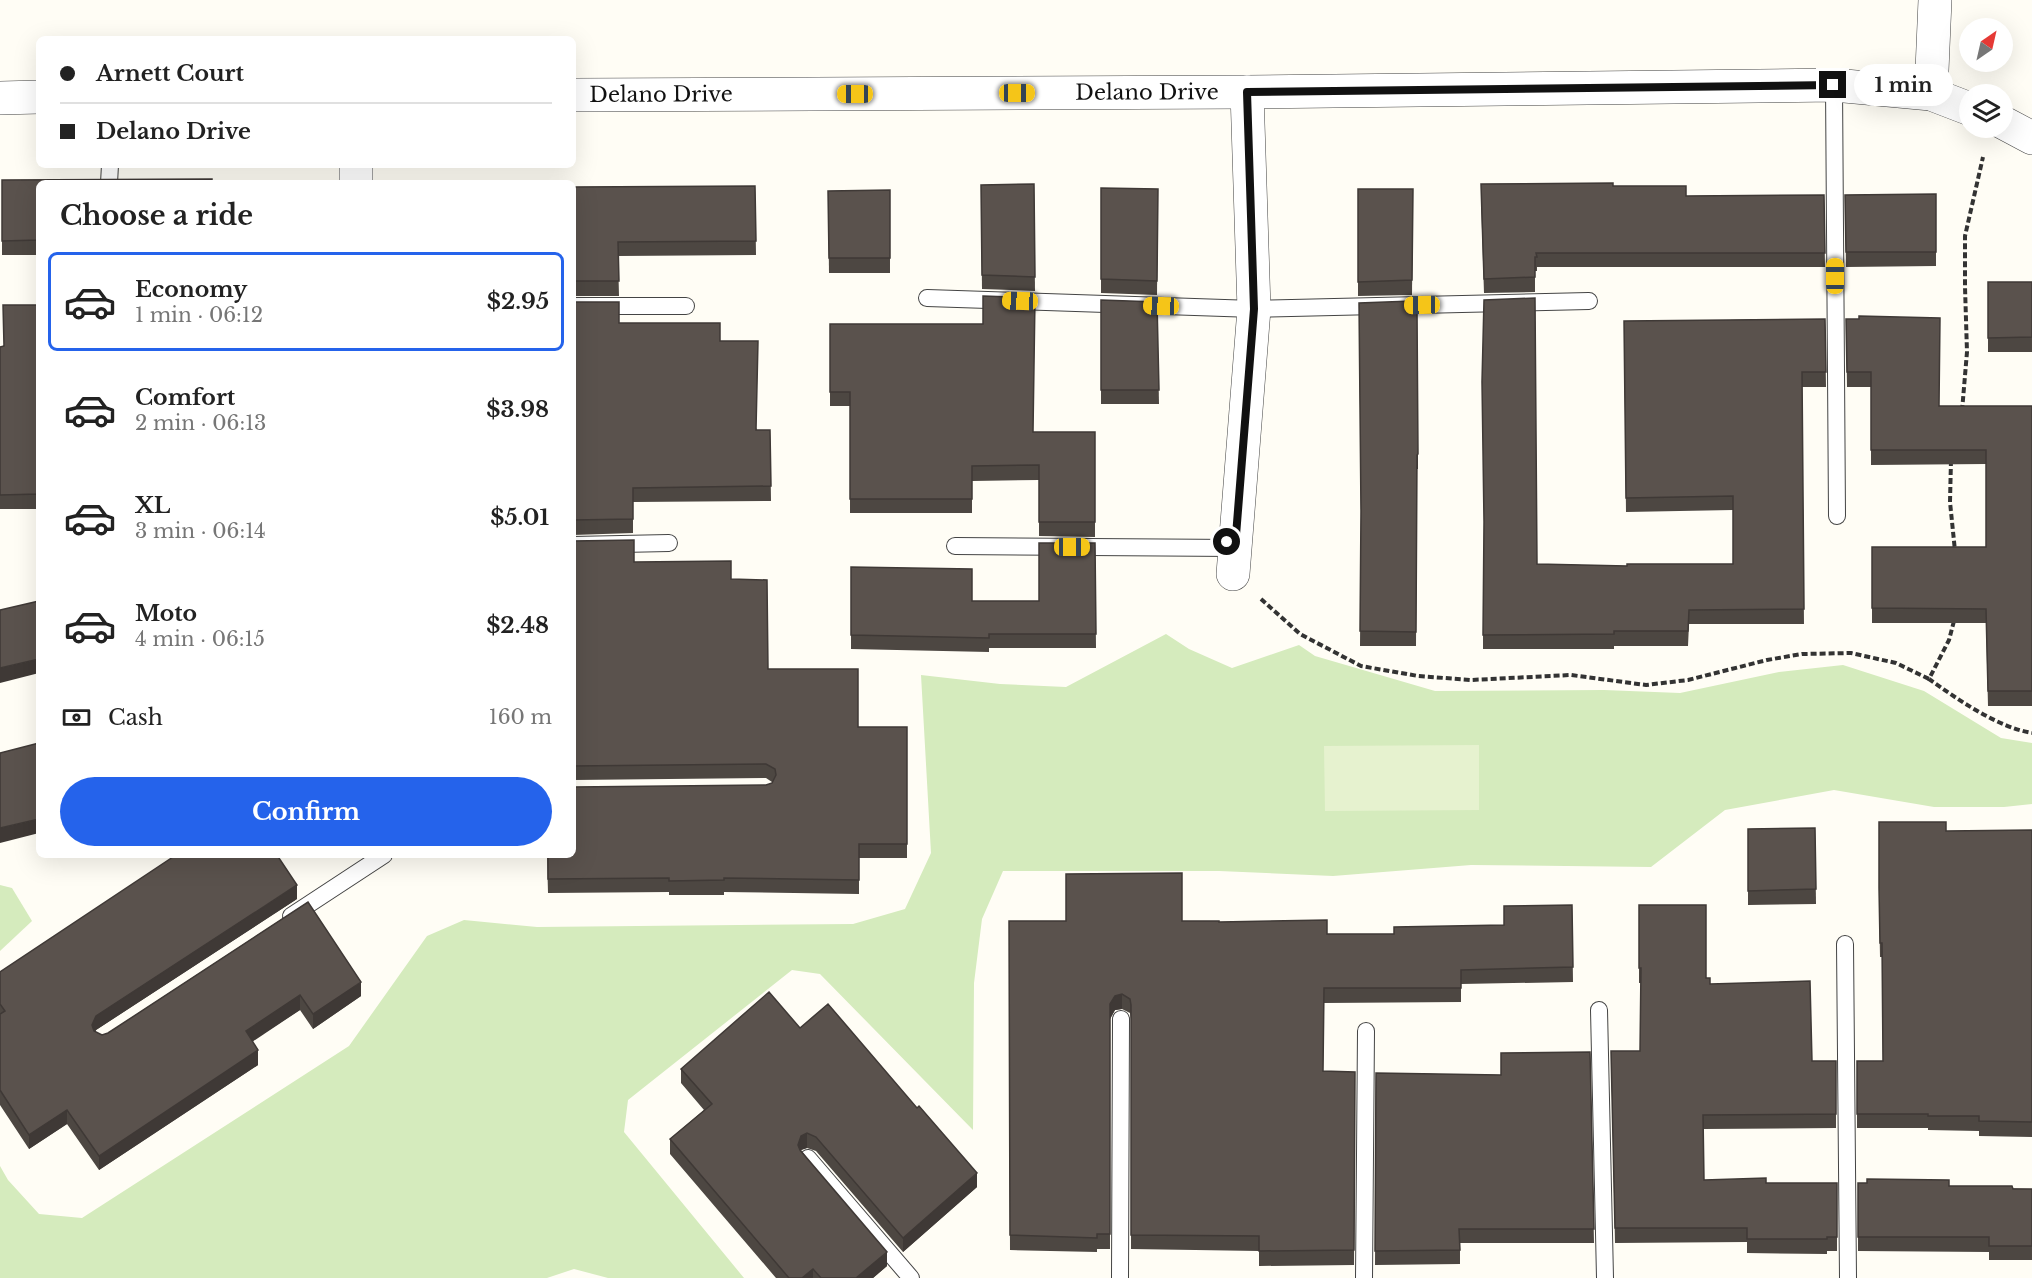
<!DOCTYPE html>
<meta charset="utf-8">
<style>
body{margin:0;font-family:"Libre Baskerville",serif;background:#f2f2f2;color:#222;height:100vh;display:flex;flex-direction:column;font-size:22px;white-space:nowrap}
*{box-sizing:border-box;margin:0}
p{font-size:20px;color:#767676}
.icon{flex:none;width:33px;height:33px;fill:none;stroke:currentColor;stroke-width:2;stroke-linecap:round;stroke-linejoin:round}
.map{position:relative;flex:1;overflow:hidden}
.sheet{position:absolute;left:36px;top:180px;width:540px;height:678px;display:flex;flex-direction:column;background:#fff;border-radius:9px;box-shadow:0 6px 24px #0002}
.sheet>*{flex:none}
.guide{position:absolute;left:36px;top:36px;width:540px;height:132px;border-radius:9px;box-shadow:0 6px 24px #0002;display:grid;align-content:center;height:132px;padding:0 24px;background:#fff}
.needle{width:39px;rotate:34deg}
.fabs{position:absolute;left:1959px;top:18px;display:grid;gap:12px}
.fabs a{display:grid;place-items:center;width:54px;height:54px;border-radius:50%;background:#fff;box-shadow:0 6px 24px #0002;font-size:30px}
.end{position:absolute;width:27px;height:27px;margin:-14px;border:8px solid #111;background:#fff;box-shadow:0 0 0 3px #fff}
.from{border-radius:50%}
.bubble{position:absolute;height:42px;border-radius:21px;background:#fff;box-shadow:0 6px 24px #0002;font-size:20px;font-weight:700;line-height:42px;text-align:center}
.car{position:absolute;width:18px;height:36px;margin:-18px -9px;border-radius:8px;box-shadow:0 0 4px 2px #0007;background:linear-gradient(#f5c518 24%,#345 0 40%,#f5c518 0 76%,#345 0 86%,#f5c518 0)}
.guide b{display:flex;align-items:center;gap:21px;height:57px;font-size:22px}
.guide b+b{border-top:2px solid #e0e0e0}
.guide i{width:15px;height:15px;background:#222}
ul{padding:0;list-style:none}
li{display:flex;align-items:center;gap:18px;height:99px;margin:0 12px 9px;padding:0 12px;border:3px solid transparent;border-radius:9px}
li div{flex:1}
li b{display:block;font-size:22px}
li em{font-style:normal;font-weight:700}
li.active{border-color:#2563eb}
li>.icon{width:54px;height:54px;stroke-width:1.5}
h2{padding:0 24px;font-size:27px;line-height:72px}
.pay{display:flex;align-items:center;gap:15px;height:66px;padding:0 24px;font-size:22px}
.pay p{margin-inline-start:auto}
.cta{display:flex;gap:12px;margin-top:auto;padding:12px 24px}
.cta a{flex:1;height:69px;border-radius:36px;background:#2563eb;color:#fff;font-size:24px;font-weight:700;line-height:69px;text-align:center}
.map>svg:first-child{display:block}
.green{fill:#d5ebbd}
.pitch{fill:#e6f2cf}
.lines{fill:none;stroke-linecap:round;stroke-linejoin:round}
.service-casing{stroke:#444;stroke-width:18}
.minor-casing{stroke:#444;stroke-width:34}
.path{stroke:#333;stroke-width:4;stroke-dasharray:6 3;stroke-linecap:butt}
.service{stroke:#fff;stroke-width:16}
.minor{stroke:#fff;stroke-width:33}
.wall{fill:#4d4742}
.shaded-wall{fill:#3f3936}
.building{fill:#5a524d;stroke:#3f3936;stroke-width:1.5}
.route{stroke:#111;stroke-width:8}
.labels{text-anchor:middle;dominant-baseline:central;stroke-width:6;stroke-linejoin:round;paint-order:stroke}
.street-label{font-size:21px;fill:#111;stroke:#fff}
</style>
<div class="map">
<svg width="2032" height="1278" viewBox="0 0 2032 1278">
<rect width="100%" height="100%" fill="#fffdf5"/>
<g class="green">
<path d="M1166,634L1189,649L1232,668L1299,645L1315,656L1435,691L1604,690L1680,693L1779,672L1843,665L1924,691L2001,738L2032,743V804L2004,807H1934L1834,790L1725,810L1651,867L1471,865L1333,876L1219,871H1003L982,919L974,983L973,1130L820,974L792,970L628,1100L624,1132L744,1278H608L574,1269L547,1278H0V1166L8,1180L39,1214L82,1218L349,1046L427,936L464,920L537,927L853,924L905,909L931,853L921,675L1000,684L1066,687Z"/>
<path d="M0,885L12,888L32,921L0,951Z"/>
</g>
<path class="pitch" d="M1479,745V810L1325,811L1324,746Z"/>
<g class="lines">
<defs>
<g id="service">
<path d="M1834,85L1837,516"/>
<path d="M109,183L110,165"/>
<path d="M927,298L1254,309L1589,301"/>
<path d="M573,306H686"/>
<path d="M573,545L669,543"/>
<path d="M955,546L1235,548L1232,545"/>
<path d="M291,916L384,855"/>
<path d="M1845,944L1848,1278"/>
<path d="M1599,1010L1605,1278"/>
<path d="M808,1158L911,1278"/>
<path d="M1120,1278L1121,1019"/>
<path d="M1364,1278L1366,1031"/>
</g>
<g id="minor">
<path d="M1931,94L1935,0"/>
<path id="s1" d="M573,95L1247,92L1834,85L1931,94L1970,109"/>
<path d="M0,98L39,97"/>
<path d="M2002,122L2032,138"/>
<path d="M356,183V165"/>
<path d="M1233,574L1254,309L1247,92"/>
</g>
</defs>
<use href="#service" class="service-casing"/>
<use href="#minor" class="minor-casing"/>
<g class="path">
<path d="M1962,411L1967,352L1965,287V236L1983,157"/>
<path d="M1951,460L1950,502L1955,551"/>
<path d="M1261,599L1300,634L1361,666L1418,676L1471,680L1571,675L1646,685L1688,680L1767,660L1802,654L1851,653L1896,663L1929,679"/>
<path d="M1954,621L1949,640L1929,679C1957,699 1997,727 2032,733"/>
</g>
<use href="#service" class="service"/>
<use href="#minor" class="minor"/>
</g>
<g class="wall">
<path d="M39,183V255H2V241Z"/>
<path d="M1034,184L1035,291L982,289L981,185Z"/>
<path d="M755,186L756,255L618,256L619,296H573V187Z"/>
<path d="M1613,186L1686,196L1824,195L1825,267H1537V271H1535V292L1484,293L1481,199Z"/>
<path d="M1101,188L1158,189L1157,295L1101,293Z"/>
<path d="M1358,189H1413L1412,295L1358,296Z"/>
<path d="M890,190V273H829L828,191Z"/>
<path d="M1936,194V266L1846,267L1845,195Z"/>
<rect x="1988" y="282" width="44" height="70"/>
<path d="M1101,300L1157,302L1159,404H1101Z"/>
<path d="M573,302L619,323L720,341L757,430H770L771,501L633,502V533L573,535Z"/>
<path d="M1359,303L1418,469H1417L1416,646H1360L1361,518Z"/>
<path d="M39,305V509H0V347L3,346Z"/>
<path d="M1825,319L1826,387H1802L1804,624H1689L1688,646H1614V649H1483V635L1537,564L1627,566L1733,564V510L1626,512L1624,321Z"/>
<path d="M1846,319L1940,406H2032V706H1988L1986,623H1872V547H1986V464L1871,465V387H1847Z"/>
<path d="M830,324L1033,432H1095V537L1039,536V480L972,481V513H850V406H830Z"/>
<path d="M573,541L634,562L731,579L768,669L858,727H907V858H859V894L724,892V895H669V892L548,893L547,855L772,783V782L766,778L573,780Z"/>
<path d="M1095,543L1096,648H989V652L851,649V567L972,601H1039Z"/>
<path d="M1815,828L1816,904L1748,905V829Z"/>
<path d="M2032,830V1137L1979,1136V1131L1928,1130V1128H1857V1061H1883L1882,957H1880L1879,903L1946,831Z"/>
<path d="M297,899L96,1030L95,1032L102,1035L108,1033L308,902L361,996L313,1029L300,1010L252,1041L258,1065L99,1170L67,1124L29,1149L0,1105V972Z"/>
<path d="M1572,905L1573,982L1461,984V1002L1324,1003L1323,1071L1355,1072L1354,1265L1259,1266V1251L1131,1249V1019L1130,1013L1122,1009L1115,1010L1110,1019V1249H1097V1252L1010,1250L1009,921H1182L1219,922L1327,934H1394L1504,925Z"/>
<path d="M1639,905L1706,978L1710,984L1812,1061H1836V1128L1703,1129L1704,1180L1766,1183L1837,1237V1251H1827V1254L1747,1253V1242L1615,1243L1611,1051H1640L1641,983H1639Z"/>
<path d="M800,1028L977,1187L903,1252L816,1151L807,1148L801,1150L887,1266L873,1278H776L670,1154V1139L704,1110L681,1083V1069Z"/>
<path d="M1590,1052L1594,1243H1460V1264L1375,1265L1376,1073L1501,1075Z"/>
<path d="M1858,1183L2032,1189V1260H1989V1252L1858,1251Z"/>
</g>
<g class="shaded-wall">
<path d="M1418,454V469H1417L1416,646L1417,455Z"/>
<path d="M39,659V673L0,683V668Z"/>
<path d="M39,819V833L0,843V828Z"/>
<path d="M297,885V899L96,1030L92,1039V1025L96,1016Z"/>
<path d="M361,982V996L313,1029V1014Z"/>
<path d="M1122,994V1009L1115,1010L1110,1019V1249V1004L1115,996Z"/>
<path d="M300,995V1010L246,1046V1031Z"/>
<path d="M258,1050V1065L99,1170V1156Z"/>
<path d="M67,1110V1124L29,1149V1135Z"/>
<path d="M807,1133V1148L801,1150L798,1159V1145L801,1136Z"/>
<path d="M977,1173V1187L903,1252V1238Z"/>
<path d="M887,1252V1266L873,1278H856Z"/>
<path d="M813,1269V1278H802Z"/>
</g>
<g class="building">
<path d="M212,179V183H39V240L2,241V180Z"/>
<path d="M1613,183V186H1686V196L1824,195L1825,253H1536L1537,257H1535V277L1484,279L1481,184Z"/>
<path d="M1034,184L1035,277L982,275L981,185Z"/>
<path d="M755,186L756,241L618,242L619,281H573V187Z"/>
<path d="M1101,188L1158,189L1157,281L1101,279Z"/>
<path d="M1358,189H1413L1412,280L1358,282Z"/>
<path d="M890,190V258H829L828,191Z"/>
<path d="M1936,194V252H1846L1845,195Z"/>
<path d="M1988,282H2032V337L1988,338Z"/>
<path d="M983,296L1035,298L1033,432H1095V522H1039V465L972,466V499H850V392H830V324H983Z"/>
<path d="M1535,298L1537,564L1627,566V564H1733V496L1626,498L1624,321L1825,319L1826,372H1802L1804,609L1689,610L1688,631H1614V634L1483,635L1484,522L1482,382L1484,300Z"/>
<path d="M1101,300L1157,302L1159,390H1101Z"/>
<path d="M1412,301V309H1417L1418,454L1417,455L1416,632L1360,631L1361,511L1359,303Z"/>
<path d="M573,302H619V323H720V341H758L756,430H770L771,486L633,488V519L573,520Z"/>
<path d="M3,305H39V494L0,495V347L4,346Z"/>
<path d="M1859,316L1940,318L1939,406H2032V691H1988L1986,609L1872,608V547H1986V450H1871V372H1847L1846,319H1859Z"/>
<path d="M634,540V562L731,561V579L767,580L768,669H858V727H907V844H859V880L724,878V880L669,881V878L548,879V855H573V787L766,785L772,783L776,775L775,769L766,764L573,766V541Z"/>
<path d="M1039,543H1095L1096,634H989V638L851,635V567L972,569V601H1039Z"/>
<path d="M39,601V659L0,668V610Z"/>
<path d="M39,743V819L0,828V753Z"/>
<path d="M1879,822H1946V831L2032,830V1122L1979,1121V1116H1928V1114H1857V1061H1883L1882,943H1880L1879,888Z"/>
<path d="M1815,828L1816,889L1748,891V829Z"/>
<path d="M176,855H277L297,885L96,1016L92,1025L94,1031L102,1035L108,1033L308,902L361,982L313,1014L300,995L246,1031L258,1050L99,1156L67,1110L29,1135L0,1090V1014L5,1011L0,1004V972Z"/>
<path d="M1182,873V921H1219V922L1327,920V934H1394V927L1504,925V906L1572,905L1573,967L1461,970V988H1324L1323,1071L1355,1072L1354,1250L1259,1251V1236L1131,1235V1005L1130,999L1122,994L1115,996L1110,1004V1234H1097V1238L1010,1235L1009,921H1066V874Z"/>
<path d="M1639,905H1706V978H1710V984L1810,981L1812,1061H1836V1114L1703,1115L1704,1180L1766,1178V1183H1837V1237H1827V1239H1747V1228H1615L1611,1051H1640L1641,968H1639Z"/>
<path d="M769,992L800,1028L828,1004L917,1108L919,1106L977,1173L903,1238L816,1137L807,1133L801,1136L798,1145L800,1150L887,1252L856,1278H821L813,1269L802,1278H789L670,1139L712,1104L681,1069Z"/>
<path d="M1590,1052L1594,1229H1459L1460,1250L1375,1251L1376,1073L1501,1075V1053Z"/>
<path d="M1867,1179L1949,1180V1186H2012L2013,1189H2032V1246H1989V1237H1858V1183H1867Z"/>
</g>
<g class="lines">
<path class="route" d="M1227,542L1235,548L1254,309L1247,92L1833,85"/>
</g>
<g class="labels">
<g class="street-label">
<text stroke="none"><textPath href="#s1" startOffset="574">Delano Drive</textPath></text>
<text stroke="none"><textPath href="#s1" startOffset="88">Delano Drive</textPath></text>
</g>
</g>
</svg>
<div class="fabs">
<a><svg class="needle" viewBox="-14 -14 28 28"><path d="M0-13l5 13h-10z" fill="#e53935"/><path d="M0 13l5-13h-10z" fill="#767676"/></svg></a>
<a><svg class="icon" aria-label="layers" viewBox="0 0 24 24"><path d="M12 4l9 5-9 5-9-5zM3 14l9 5 9-5"/></svg></a>
</div>
<i class="end from" style="left:1227px;top:542px"></i>
<i class="end" style="left:1833px;top:85px"></i>
<div class="bubble" style="left:1854px;top:64px;width:99px">1 min</div>
<i class="car" style="left:1017px;top:93px;rotate:90deg"></i>
<i class="car" style="left:855px;top:94px;rotate:270deg"></i>
<i class="car" style="left:1835px;top:276px;rotate:0deg"></i>
<i class="car" style="left:1020px;top:301px;rotate:272deg"></i>
<i class="car" style="left:1422px;top:305px;rotate:269deg"></i>
<i class="car" style="left:1161px;top:306px;rotate:272deg"></i>
<i class="car" style="left:1072px;top:547px;rotate:90deg"></i>
<div class="guide">
<b><i class="from"></i>Arnett Court</b>
<b><i></i>Delano Drive</b>
</div>
<section class="sheet">
<h2>Choose a ride</h2>
<ul>
<li class="active"><svg class="icon" aria-label="car" viewBox="0 0 24 24"><path d="M5 17H2v-5l4-1 3-4h7l3 4 3 1v5h-3M9 17h6M6 11h13"/><circle cx="7" cy="17" r="2"/><circle cx="17" cy="17" r="2"/></svg><div><b>Economy</b><p>1 min · 06:12</p></div><em>$2.95</em></li>
<li><svg class="icon" aria-label="car" viewBox="0 0 24 24"><path d="M5 17H2v-5l4-1 3-4h7l3 4 3 1v5h-3M9 17h6M6 11h13"/><circle cx="7" cy="17" r="2"/><circle cx="17" cy="17" r="2"/></svg><div><b>Comfort</b><p>2 min · 06:13</p></div><em>$3.98</em></li>
<li><svg class="icon" aria-label="car" viewBox="0 0 24 24"><path d="M5 17H2v-5l4-1 3-4h7l3 4 3 1v5h-3M9 17h6M6 11h13"/><circle cx="7" cy="17" r="2"/><circle cx="17" cy="17" r="2"/></svg><div><b>XL</b><p>3 min · 06:14</p></div><em>$5.01</em></li>
<li><svg class="icon" aria-label="car" viewBox="0 0 24 24"><path d="M5 17H2v-5l4-1 3-4h7l3 4 3 1v5h-3M9 17h6M6 11h13"/><circle cx="7" cy="17" r="2"/><circle cx="17" cy="17" r="2"/></svg><div><b>Moto</b><p>4 min · 06:15</p></div><em>$2.48</em></li>
</ul>
<div class="pay"><svg class="icon" aria-label="cash" viewBox="0 0 24 24"><path d="M3 7h18v10H3z"/><circle cx="12" cy="12" r="2"/></svg>Cash<p>160 m</p></div>
<div class="cta"><a>Confirm</a></div>
</section>
</div>
